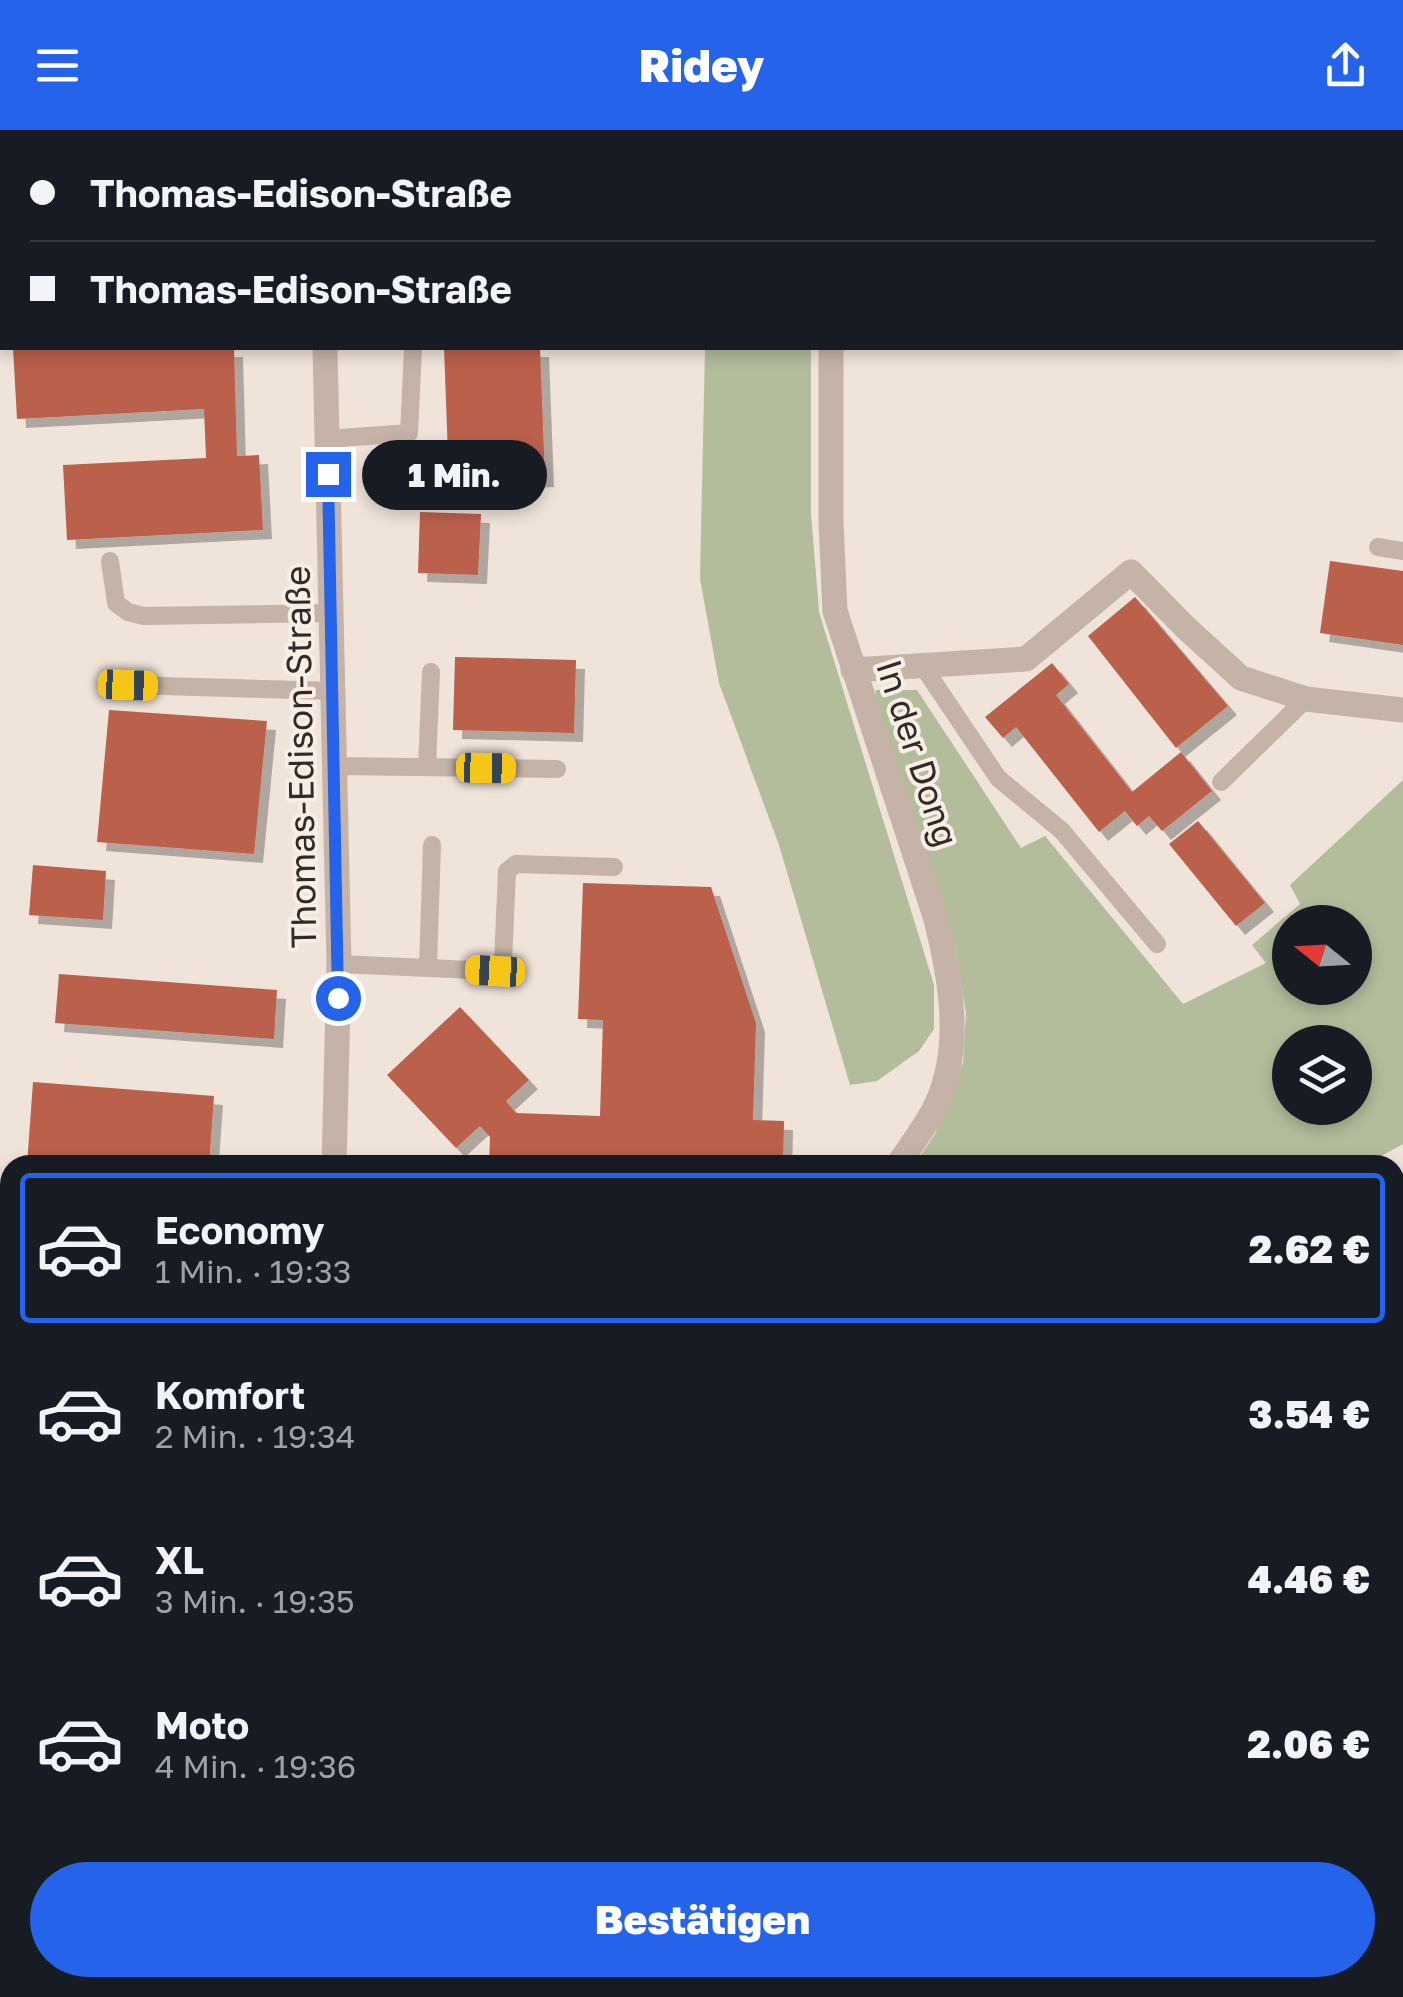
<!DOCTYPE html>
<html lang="de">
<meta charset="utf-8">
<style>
body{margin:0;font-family:"Golos Text",sans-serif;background:#242831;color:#f1f3f6;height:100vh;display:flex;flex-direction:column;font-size:38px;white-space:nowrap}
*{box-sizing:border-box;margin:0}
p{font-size:32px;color:#9ea1a6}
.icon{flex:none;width:55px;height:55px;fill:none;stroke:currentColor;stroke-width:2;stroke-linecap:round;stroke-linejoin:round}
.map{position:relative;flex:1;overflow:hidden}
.side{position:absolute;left:0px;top:1025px;width:1405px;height:842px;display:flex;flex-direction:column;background:#171b24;border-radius:30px 30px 0 0;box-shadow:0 5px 15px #0003}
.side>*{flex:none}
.hud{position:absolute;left:0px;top:0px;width:1405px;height:220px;box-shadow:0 5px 15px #0003;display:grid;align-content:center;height:220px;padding:0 30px;background:#171b24}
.needle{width:65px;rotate:288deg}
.fabs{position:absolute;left:1272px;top:775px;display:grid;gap:20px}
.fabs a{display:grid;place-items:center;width:100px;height:100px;border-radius:50%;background:#171b24;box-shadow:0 5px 15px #0003;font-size:50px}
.end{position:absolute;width:45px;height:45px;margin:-22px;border:12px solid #2563eb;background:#fff;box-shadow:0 0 0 5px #fff}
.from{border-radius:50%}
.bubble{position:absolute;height:70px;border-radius:35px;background:#171b24;box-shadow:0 5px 15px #0003;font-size:32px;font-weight:800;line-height:70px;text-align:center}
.car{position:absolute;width:30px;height:60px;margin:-30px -15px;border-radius:12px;box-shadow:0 0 8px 2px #0007;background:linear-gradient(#f5c518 24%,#345 0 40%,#f5c518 0 76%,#345 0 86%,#f5c518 0)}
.hud b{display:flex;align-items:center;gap:35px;height:95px;font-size:38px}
.hud b+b{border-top:2px solid #363941}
.hud i{width:25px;height:25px;background:#f1f3f6}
ul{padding:18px 0 0;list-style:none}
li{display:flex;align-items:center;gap:30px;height:150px;margin:0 20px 15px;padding:0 10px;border:5px solid transparent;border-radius:10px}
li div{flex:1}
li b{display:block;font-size:38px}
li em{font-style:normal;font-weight:800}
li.current{border-color:#2563eb}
li>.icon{width:90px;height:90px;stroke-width:1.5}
.cta{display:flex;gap:20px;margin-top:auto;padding:20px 30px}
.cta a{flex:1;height:115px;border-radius:60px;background:#2563eb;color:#fff;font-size:40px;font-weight:800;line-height:115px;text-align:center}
header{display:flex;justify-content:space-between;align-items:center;height:130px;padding:0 30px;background:#2563eb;color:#fff;font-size:45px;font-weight:800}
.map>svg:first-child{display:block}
.green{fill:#b3bc9b;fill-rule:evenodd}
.building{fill:#ba604c;filter:url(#shadow)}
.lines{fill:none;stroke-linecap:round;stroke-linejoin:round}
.path{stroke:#b19d92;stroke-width:6;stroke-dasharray:5 5;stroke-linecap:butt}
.service{stroke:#c5b3a7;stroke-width:18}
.minor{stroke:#c5b3a7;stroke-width:25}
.tertiary{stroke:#c5b3a7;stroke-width:25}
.route{stroke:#2563eb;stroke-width:12}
.labels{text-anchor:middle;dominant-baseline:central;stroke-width:8;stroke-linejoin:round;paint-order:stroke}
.street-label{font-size:35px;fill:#332a27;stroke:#f7eee5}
</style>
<header><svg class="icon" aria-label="menu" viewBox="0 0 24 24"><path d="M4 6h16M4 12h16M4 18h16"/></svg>Ridey<svg class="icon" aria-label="share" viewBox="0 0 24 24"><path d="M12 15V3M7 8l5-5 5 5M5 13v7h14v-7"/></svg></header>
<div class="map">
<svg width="1403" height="1867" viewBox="0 0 1403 1867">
<defs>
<filter id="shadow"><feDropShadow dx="9" dy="9" stdDeviation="0" flood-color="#0004"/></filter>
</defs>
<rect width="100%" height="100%" fill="#efe3da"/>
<g class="green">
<path d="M705,218H811V384L819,482L934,855V899L919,921L877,951L850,955L779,715L719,553L700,449Z"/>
<path d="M876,560H917L1021,718L1045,706L1183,874L1266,833L1252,815L1300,774L1290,755L1403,650V1014L1365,1035H914L935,1004L963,933L966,883L955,816L873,581ZM1290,792H1355V858H1290ZM1290,912H1355V978H1290Z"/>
</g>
<g class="building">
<path d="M13,218H234L237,326L259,325L263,400L67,410L63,335L206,328L204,279L17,289Z"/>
<path d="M444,218H540L545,348L449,352Z"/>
<path d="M420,382L481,384L478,445L418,443Z"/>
<path d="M1330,431L1403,441V515L1320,503Z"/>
<path d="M1135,467L1228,576L1176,618L1088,506Z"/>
<path d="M455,527L576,530L574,603L453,600Z"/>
<path d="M1052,533L1069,554L1056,565L1132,662L1181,622L1212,661L1162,701L1149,686L1137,696L1125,681L1099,702L1016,597L1003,608L985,587Z"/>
<path d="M109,580L267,591L254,724L97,712Z"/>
<path d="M1198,691L1265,773L1236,796L1169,714Z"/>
<path d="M33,735L106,741L103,790L29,785Z"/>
<path d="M583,753L711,757L756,893L753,990L784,991L783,1035H489L490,1007L480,996L456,1018L387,945L460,877L529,950L506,971L516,983L600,986L603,890L578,889Z"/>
<path d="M59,844L277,860L274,909L55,893Z"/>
<path d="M33,952L214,966L209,1035H27Z"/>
<path d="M1403,1499V1649L1395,1645V1515Z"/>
<path d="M397,1858H611L608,1867H394Z"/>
</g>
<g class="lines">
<path class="path" d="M1266,1867L1267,1858"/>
<g class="service">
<path d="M327,309L409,303L413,218"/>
<path d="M1378,417L1403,421"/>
<path d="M110,431L116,473L128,482L144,486L332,483"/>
<path d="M922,535L998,648L1062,701L1157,814"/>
<path d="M128,555L333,561"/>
<path d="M335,636L557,639"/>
<path d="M427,637L431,542"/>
<path d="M1221,652L1306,569"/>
<path d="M339,834L495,841L503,832L507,741L516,734L614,737"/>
<path d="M428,838L432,715"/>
</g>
<g class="minor">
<path d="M832,2V0"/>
<path d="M0,24L2,25"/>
<path d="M325,218L339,834L334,1035"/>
<path d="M831,218V392L835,481L935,786C951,848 965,924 932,983C922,1001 909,1018 898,1035"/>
<path d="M853,540L1026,529L1131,442L1185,497L1241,548L1306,569L1403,580"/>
<path d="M281,1867L284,1858"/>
</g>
<g class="tertiary">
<path d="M0,1375L10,1376"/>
<path d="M1395,1787L1403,1791"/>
</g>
</g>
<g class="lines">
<path class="route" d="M328,344L338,868"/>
</g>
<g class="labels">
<g class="street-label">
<text transform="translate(918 623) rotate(72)">In der Dong</text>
<text transform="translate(300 627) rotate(-91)">Thomas-Edison-Straße</text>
</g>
</g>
</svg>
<div class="fabs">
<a><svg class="needle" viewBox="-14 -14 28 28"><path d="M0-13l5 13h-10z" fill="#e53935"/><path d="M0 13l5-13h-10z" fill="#9ea1a6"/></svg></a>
<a><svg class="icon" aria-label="layers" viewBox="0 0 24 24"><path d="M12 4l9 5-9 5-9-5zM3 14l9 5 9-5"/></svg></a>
</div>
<i class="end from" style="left:338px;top:868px"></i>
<i class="end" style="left:328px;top:344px"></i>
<div class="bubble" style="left:362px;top:310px;width:185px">1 Min.</div>
<i class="car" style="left:128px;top:555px;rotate:92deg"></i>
<i class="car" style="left:486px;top:638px;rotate:91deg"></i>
<i class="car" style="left:495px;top:841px;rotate:273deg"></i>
<div class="hud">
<b><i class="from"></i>Thomas-Edison-Straße</b>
<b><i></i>Thomas-Edison-Straße</b>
</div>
<section class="side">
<ul>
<li class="current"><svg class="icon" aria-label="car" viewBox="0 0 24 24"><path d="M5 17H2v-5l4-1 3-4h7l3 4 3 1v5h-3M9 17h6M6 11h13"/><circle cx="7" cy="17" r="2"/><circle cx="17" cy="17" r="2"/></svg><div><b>Economy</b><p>1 Min. · 19:33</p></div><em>2.62 €</em></li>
<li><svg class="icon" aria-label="car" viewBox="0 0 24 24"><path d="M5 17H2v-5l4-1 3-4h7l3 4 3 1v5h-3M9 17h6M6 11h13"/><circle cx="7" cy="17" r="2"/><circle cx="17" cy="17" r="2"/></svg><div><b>Komfort</b><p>2 Min. · 19:34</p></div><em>3.54 €</em></li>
<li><svg class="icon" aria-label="car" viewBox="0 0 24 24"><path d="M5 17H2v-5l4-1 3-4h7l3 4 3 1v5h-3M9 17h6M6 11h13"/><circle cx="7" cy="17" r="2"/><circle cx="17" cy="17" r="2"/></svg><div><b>XL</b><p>3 Min. · 19:35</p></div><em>4.46 €</em></li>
<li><svg class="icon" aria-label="car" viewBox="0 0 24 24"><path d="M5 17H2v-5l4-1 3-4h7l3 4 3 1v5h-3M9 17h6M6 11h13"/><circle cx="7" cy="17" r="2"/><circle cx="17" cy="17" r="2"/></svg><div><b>Moto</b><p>4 Min. · 19:36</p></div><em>2.06 €</em></li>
</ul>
<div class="cta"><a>Bestätigen</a></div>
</section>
</div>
